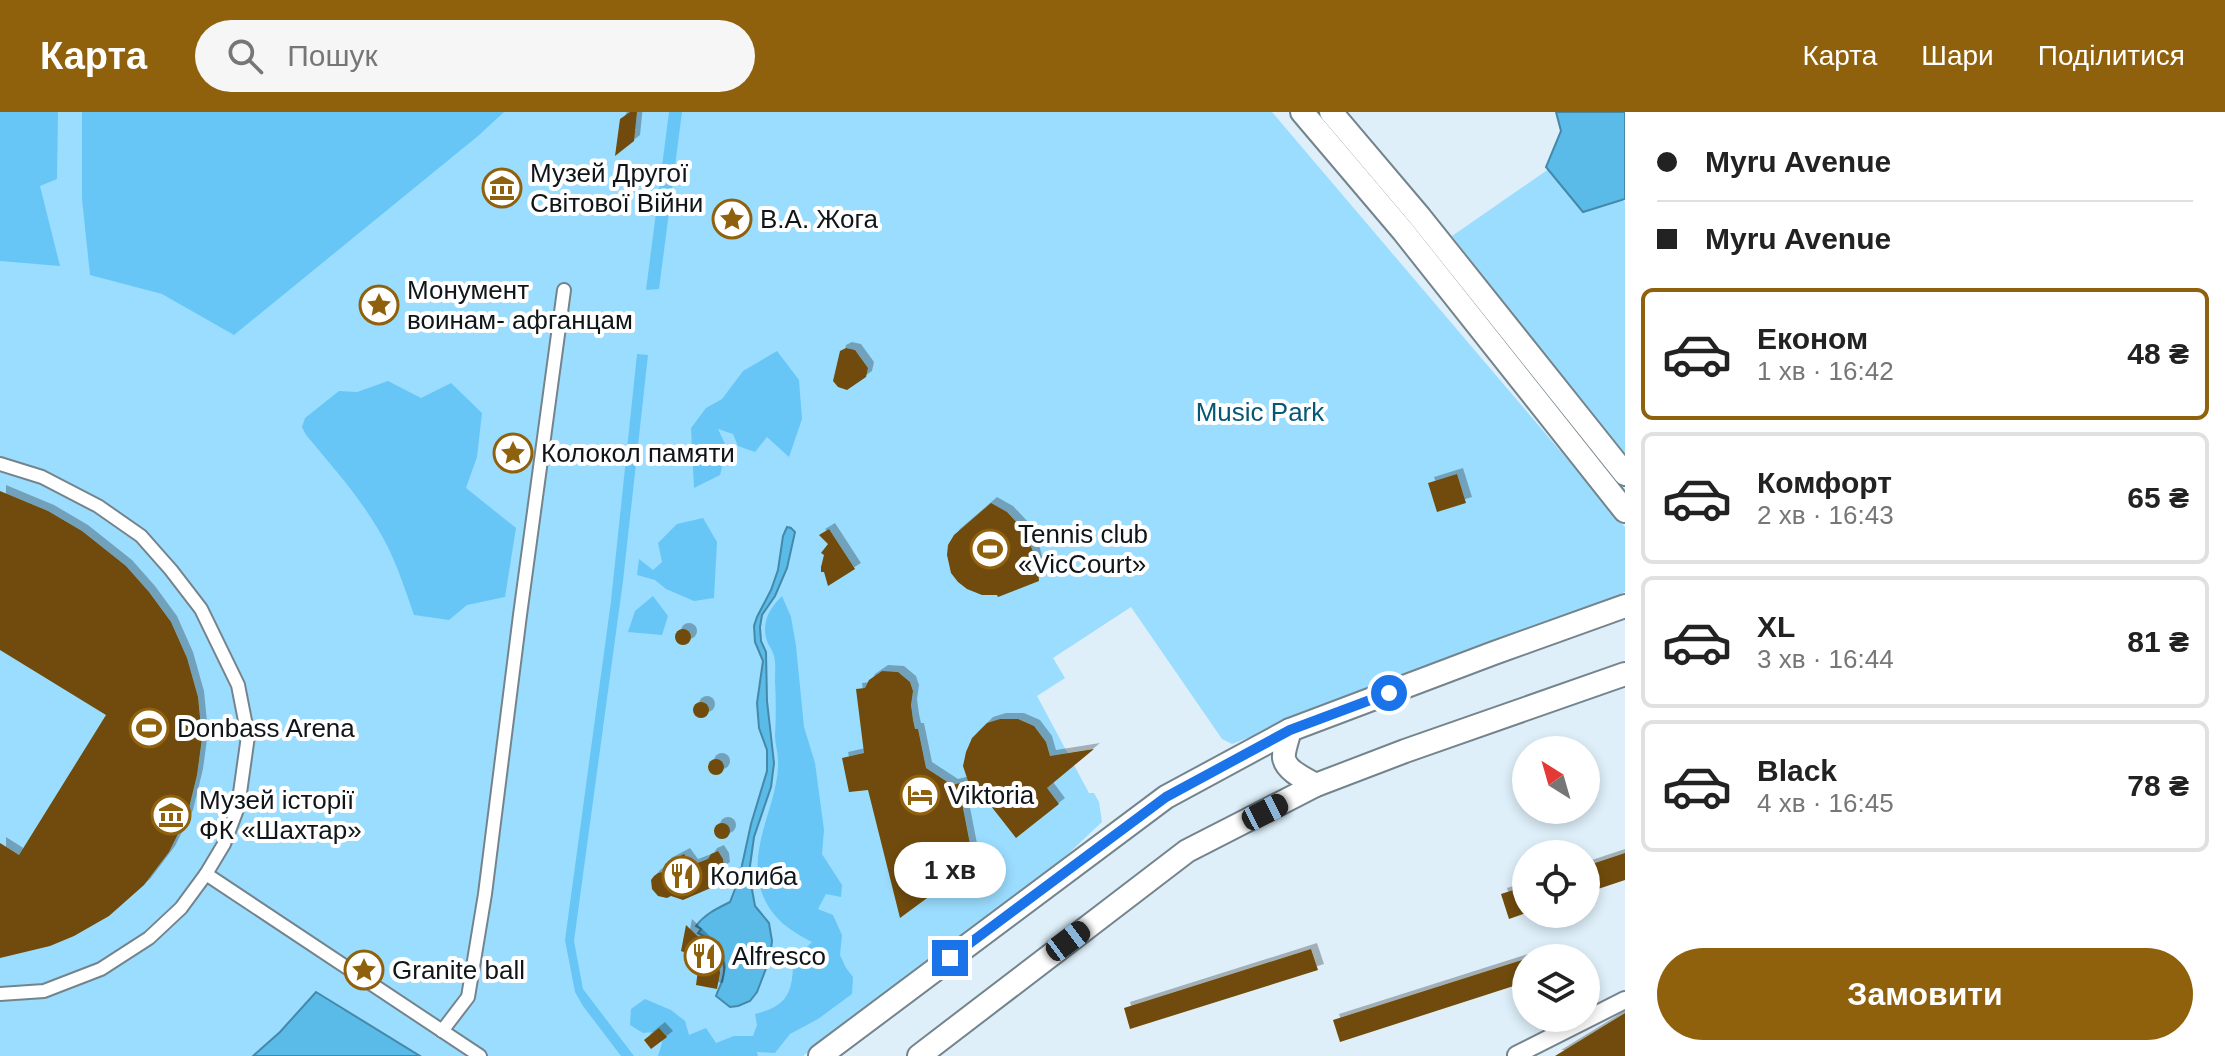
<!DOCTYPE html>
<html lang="uk">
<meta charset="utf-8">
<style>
body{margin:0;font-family:Helvetica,sans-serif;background:#f6f6f6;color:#222;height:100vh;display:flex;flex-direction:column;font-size:30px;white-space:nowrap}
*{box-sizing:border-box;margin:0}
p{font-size:26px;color:#767676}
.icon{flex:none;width:44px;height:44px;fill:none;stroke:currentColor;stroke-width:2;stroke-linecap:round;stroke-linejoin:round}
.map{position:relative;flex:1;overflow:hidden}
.panel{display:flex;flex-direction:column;background:#fff;width:600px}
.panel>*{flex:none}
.banner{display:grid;align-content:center;height:176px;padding:0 32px;background:#fff}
.needle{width:52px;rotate:323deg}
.fabs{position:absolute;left:1512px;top:624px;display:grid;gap:16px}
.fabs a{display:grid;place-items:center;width:88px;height:88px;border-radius:50%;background:#fff;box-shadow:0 4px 12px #0003;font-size:40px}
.end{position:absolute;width:36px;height:36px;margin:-18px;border:10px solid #1a73e8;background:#fff;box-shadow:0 0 0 4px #fff}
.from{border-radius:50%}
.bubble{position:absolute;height:56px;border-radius:28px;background:#fff;box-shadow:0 4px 12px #0003;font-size:26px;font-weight:600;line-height:56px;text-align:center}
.car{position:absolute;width:24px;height:48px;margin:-24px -12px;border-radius:10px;box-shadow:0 0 6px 2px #0007;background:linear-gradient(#222 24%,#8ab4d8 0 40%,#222 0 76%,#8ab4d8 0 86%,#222 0)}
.banner b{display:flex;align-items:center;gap:28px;height:76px;font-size:30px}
.banner b+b{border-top:2px solid #e0e0e0}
.banner i{width:20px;height:20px;background:#222}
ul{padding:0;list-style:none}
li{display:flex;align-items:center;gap:24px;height:132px;margin:0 16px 12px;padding:0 16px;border:4px solid #e0e0e0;border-radius:12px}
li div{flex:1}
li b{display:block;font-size:30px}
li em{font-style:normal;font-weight:600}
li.current{border-color:#90610c}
li>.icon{width:72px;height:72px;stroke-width:1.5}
.button{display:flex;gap:16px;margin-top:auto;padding:16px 32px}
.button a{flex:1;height:92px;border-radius:48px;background:#90610c;color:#fff;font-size:32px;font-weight:600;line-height:92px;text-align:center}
header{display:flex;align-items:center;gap:48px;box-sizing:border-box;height:112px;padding:0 40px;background:#90610c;color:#fff}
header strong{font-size:38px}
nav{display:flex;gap:44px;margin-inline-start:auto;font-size:28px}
.search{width:560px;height:72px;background:#f6f6f6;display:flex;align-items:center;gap:20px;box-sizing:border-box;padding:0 28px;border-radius:44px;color:#767676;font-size:30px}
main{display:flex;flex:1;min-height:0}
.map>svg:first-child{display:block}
.green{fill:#9bddff}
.forest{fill:#67c6f5}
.water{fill:#5abbe9;stroke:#4489aa;stroke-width:2}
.building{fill:#6f4b07;filter:url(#shadow)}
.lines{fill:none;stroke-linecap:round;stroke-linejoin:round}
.pedestrian-casing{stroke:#74848d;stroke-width:16}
.minor-casing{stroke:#74848d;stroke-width:20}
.secondary-casing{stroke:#74848d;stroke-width:26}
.pedestrian{stroke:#fff;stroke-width:12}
.minor{stroke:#fff;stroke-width:16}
.secondary{stroke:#fff;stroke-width:22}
.route{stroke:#1a73e8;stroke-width:10}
.labels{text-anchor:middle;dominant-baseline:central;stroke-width:8;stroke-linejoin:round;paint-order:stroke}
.poi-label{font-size:26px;fill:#0f1518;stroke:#fff;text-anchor:start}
.park-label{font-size:26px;fill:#055776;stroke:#fff}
</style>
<header>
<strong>Карта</strong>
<div class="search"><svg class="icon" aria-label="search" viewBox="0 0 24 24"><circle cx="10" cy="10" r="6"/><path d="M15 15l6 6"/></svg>Пошук</div>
<nav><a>Карта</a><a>Шари</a><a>Поділитися</a></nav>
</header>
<main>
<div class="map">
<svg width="1625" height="944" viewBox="0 0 1625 944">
<defs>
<filter id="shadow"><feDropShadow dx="6" dy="-6" stdDeviation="0" flood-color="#0004"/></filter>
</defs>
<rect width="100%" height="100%" fill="#deeff9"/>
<g class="green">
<path d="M0,0H1272L1625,415V480L1232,632L1222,627L1131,495L1053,546L1065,566L1037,584L1089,681H1094L1099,690L1102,710L1051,758L803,944H0Z"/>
<path d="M1556,52L1625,90V344L1452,124Z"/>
</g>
<g class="forest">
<path d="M0,0H58L57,67L40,74L60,154L0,149Z"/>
<path d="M82,0H504L478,24L234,223L162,182L90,163L82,87Z"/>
<path d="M669,0H682L659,177L646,178Z"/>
<path d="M777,239L799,268L802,307L789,345L767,325L755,340L738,334L733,322L718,317L727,336L720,363L694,376L691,316L706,296L722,287L743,259Z"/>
<path d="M637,242L648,243L623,469L574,829L583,877L634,944H621L583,894L575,880L565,828L611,489Z"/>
<path d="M388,269L421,286L451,271L482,301L477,345L466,376L516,416L505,485L467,493L449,508L414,503C404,474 394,443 378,417C358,383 331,353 306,323L302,315L305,306L339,279L357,280Z"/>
<path d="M703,406L717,430L714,486L694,489L666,477L655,468L637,463L639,447L653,458L662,450L658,431L677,412Z"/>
<path d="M653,484L668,504L662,523L628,520L635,499Z"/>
<path d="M782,484L791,505L796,534L804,615L815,651L824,718L822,742L842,773L841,785L826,782L818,797L833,803L842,823L840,843L846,856L853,865L852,882L818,907L790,922L775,941L757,940L758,944H658L662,931V919L643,921L630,913L631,897L645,887L671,898L685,909L689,923L706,916L716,931L734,924H753L757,913L755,902C788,894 793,880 793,848L812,830C792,820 773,807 764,786C743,738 780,693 778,648C778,640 775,632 775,624C776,604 776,588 775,569C775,561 776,551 774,544C771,533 765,532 765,516C766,502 773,493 782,484Z"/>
</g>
<g class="water">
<path d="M1556,0H1625V87L1583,100L1546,55L1561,19Z"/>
<path d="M787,415L791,416L795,420L787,456L775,484L762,503L760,515L761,529L766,540L767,589L774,651L771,675L754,725L749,761L755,794L769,811L772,829L770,846L757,880L750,889L738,894L730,895L716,884C718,878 722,871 723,865C728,846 715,829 698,821L701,817L696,814C705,802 716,797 730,790L739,767L751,712L767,659V638L759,616L757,591L763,549L755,530L754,514L757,505L771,478L778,458L783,424Z"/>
<path d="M316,880L420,944H253L280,920Z"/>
</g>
<g class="building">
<path d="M630,0H637L634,29L615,44L620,7Z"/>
<path d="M846,236L855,238L868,256L866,265L847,278L838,275L833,269L840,239Z"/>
<path d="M1457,362L1466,391L1437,400L1428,371Z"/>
<path d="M0,379L48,399L82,419L126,454L149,480L171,510L187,546L198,585L202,626L197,663L187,704L169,740L144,773L109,804L74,824L50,834L0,846V731L19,743L106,603L0,538Z"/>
<path d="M991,391L1007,400L1024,418L1034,442L1038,458L1039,469L998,485L997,483H982L967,477L958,470L951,461L947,443L948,433L954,423Z"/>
<path d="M829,417L855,457L828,474L824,460H821V455L824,443L821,441L828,432L819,423Z"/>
<circle cx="683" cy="525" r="8"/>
<path d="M882,559L898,560L910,570L913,579L911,593L913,608L915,617H918L926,656L952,673L968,669L963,654L966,640L972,626L987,611L1000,607H1018L1034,614L1046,630L1050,644L1094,637L1047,676L1059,692L1016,726L980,680L961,686L975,758L961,761L900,806L868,678L849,680L842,646L864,641L856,577L865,576L869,568Z"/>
<circle cx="701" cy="598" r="8"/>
<circle cx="716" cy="655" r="8"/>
<circle cx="722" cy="719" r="8"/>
<path d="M718,739L723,747L724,756L711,765L713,775L683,788L671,784L667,786L658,784L652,777L651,768L654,764L658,761L667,759L665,752L684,742L692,753L708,747L711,742Z"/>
<path d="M1625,741V768L1586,781V754Z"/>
<path d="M1526,774V801L1509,807L1501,782Z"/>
<path d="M686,813L711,837L713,835L718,846L720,861L717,877L696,873L698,858L694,848L689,842L681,839Z"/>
<path d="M1311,837L1318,858L1130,917L1124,896Z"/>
<path d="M1522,848L1526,861V870L1340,930L1333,908Z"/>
<path d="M1625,901V944H1555Z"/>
<path d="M659,916L667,925L651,937L644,928Z"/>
</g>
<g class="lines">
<defs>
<g id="pedestrian">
<path d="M0,352L42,365L98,394L141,424L171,458L201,497L238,573L248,624L238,695L224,732L206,762L181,796L149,826L101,857L44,879L0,882"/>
<path d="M206,762L480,944"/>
<path d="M442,919L468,885L485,782L520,503L564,178"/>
</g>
<path id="minor" d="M1516,943L1625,888"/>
<g id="secondary">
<path d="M1302,0L1403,119L1625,399"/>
<path d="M1331,0L1420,105L1625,362"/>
<path d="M1290,618C1288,626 1283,639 1284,646C1286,659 1307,668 1316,673"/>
<path d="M820,944L1166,685L1290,618L1494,541L1625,494"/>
<path d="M919,944L1187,739L1316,673L1405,639L1625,562"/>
</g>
</defs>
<use href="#pedestrian" class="pedestrian-casing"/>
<use href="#minor" class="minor-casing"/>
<use href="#secondary" class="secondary-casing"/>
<use href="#pedestrian" class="pedestrian"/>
<use href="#minor" class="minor"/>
<use href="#secondary" class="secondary"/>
</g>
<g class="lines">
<path class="route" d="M950,846L1166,685L1290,618L1389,581"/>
</g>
<defs>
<symbol id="museum-ring" viewBox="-11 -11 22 22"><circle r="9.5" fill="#fff" stroke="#90610c" stroke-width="1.5"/><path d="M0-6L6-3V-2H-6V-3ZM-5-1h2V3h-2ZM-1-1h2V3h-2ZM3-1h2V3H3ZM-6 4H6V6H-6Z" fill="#90610c"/></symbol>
<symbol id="sight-ring" viewBox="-11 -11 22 22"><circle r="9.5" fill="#fff" stroke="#90610c" stroke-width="1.5"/><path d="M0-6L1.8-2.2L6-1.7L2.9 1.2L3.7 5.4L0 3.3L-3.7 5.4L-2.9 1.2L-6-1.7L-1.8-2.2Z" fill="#90610c"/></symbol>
<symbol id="stadium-ring" viewBox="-11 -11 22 22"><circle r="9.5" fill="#fff" stroke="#90610c" stroke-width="1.5"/><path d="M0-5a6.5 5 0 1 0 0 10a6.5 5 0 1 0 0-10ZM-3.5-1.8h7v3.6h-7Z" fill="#90610c"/></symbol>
<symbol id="hotel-ring" viewBox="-11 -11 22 22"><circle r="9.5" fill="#fff" stroke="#90610c" stroke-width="1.5"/><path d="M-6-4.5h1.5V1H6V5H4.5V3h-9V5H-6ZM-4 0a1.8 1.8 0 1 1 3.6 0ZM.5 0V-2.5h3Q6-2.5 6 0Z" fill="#90610c"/></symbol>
<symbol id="restaurant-ring" viewBox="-11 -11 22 22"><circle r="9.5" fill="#fff" stroke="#90610c" stroke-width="1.5"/><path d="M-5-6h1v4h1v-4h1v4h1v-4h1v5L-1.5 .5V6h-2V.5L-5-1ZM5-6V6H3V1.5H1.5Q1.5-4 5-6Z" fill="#90610c"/></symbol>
</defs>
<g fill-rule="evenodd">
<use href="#museum-ring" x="480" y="54" width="44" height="44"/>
<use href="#sight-ring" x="710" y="85" width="44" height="44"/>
<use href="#sight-ring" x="357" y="171" width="44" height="44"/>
<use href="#sight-ring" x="491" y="319" width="44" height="44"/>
<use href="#stadium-ring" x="968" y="415" width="44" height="44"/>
<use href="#stadium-ring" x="127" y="594" width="44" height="44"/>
<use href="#hotel-ring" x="898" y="661" width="44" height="44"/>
<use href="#museum-ring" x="149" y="681" width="44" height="44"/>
<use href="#restaurant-ring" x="660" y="742" width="44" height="44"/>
<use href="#restaurant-ring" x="682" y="822" width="44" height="44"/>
<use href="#sight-ring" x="342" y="836" width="44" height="44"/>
</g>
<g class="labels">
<g class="poi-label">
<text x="530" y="61">Музей Другої<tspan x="530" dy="30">Світової Війни</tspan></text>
<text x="760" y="107">В.А. Жога</text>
<text x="407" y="178">Монумент<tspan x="407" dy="30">воинам- афганцам</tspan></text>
<text x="541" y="341">Колокол памяти</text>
<text x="1018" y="422">Tennis club<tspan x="1018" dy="30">«VicCourt»</tspan></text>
<text x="177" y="616">Donbass Arena</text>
<text x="948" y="683">Viktoria</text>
<text x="199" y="688">Музей історії<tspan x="199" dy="30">ФК «Шахтар»</tspan></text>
<text x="710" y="764">Колиба</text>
<text x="732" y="844">Alfresco</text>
<text x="392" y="858">Granite ball</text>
</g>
<g class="park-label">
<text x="1260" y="300">Music Park</text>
</g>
</g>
</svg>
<div class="fabs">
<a><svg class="needle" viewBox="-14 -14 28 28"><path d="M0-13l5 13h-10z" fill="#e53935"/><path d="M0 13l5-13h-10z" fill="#767676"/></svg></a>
<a><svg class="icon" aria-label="locate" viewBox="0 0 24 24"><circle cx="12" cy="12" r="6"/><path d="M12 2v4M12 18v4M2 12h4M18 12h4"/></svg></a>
<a><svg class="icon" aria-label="layers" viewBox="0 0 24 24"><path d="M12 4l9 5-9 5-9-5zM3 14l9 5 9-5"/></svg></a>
</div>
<i class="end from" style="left:1389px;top:581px"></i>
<i class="end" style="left:950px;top:846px"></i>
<div class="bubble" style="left:894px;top:730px;width:112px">1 хв</div>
<i class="car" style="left:1265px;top:700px;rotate:63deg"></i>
<i class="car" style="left:1068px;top:829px;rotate:53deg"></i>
</div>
<section class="panel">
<div class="banner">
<b><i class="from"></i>Myru Avenue</b>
<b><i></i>Myru Avenue</b>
</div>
<ul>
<li class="current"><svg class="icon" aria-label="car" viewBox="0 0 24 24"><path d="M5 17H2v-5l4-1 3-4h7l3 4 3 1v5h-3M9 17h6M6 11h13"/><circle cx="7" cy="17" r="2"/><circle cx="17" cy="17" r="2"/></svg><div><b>Економ</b><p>1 хв · 16:42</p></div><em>48 ₴</em></li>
<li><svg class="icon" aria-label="car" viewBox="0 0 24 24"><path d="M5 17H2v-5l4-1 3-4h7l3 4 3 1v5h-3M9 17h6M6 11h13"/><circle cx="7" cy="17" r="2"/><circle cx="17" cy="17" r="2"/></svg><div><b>Комфорт</b><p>2 хв · 16:43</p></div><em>65 ₴</em></li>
<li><svg class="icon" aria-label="car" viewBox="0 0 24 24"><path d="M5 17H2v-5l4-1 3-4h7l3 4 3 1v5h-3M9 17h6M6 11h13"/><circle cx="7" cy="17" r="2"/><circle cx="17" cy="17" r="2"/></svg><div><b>XL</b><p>3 хв · 16:44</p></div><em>81 ₴</em></li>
<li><svg class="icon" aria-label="car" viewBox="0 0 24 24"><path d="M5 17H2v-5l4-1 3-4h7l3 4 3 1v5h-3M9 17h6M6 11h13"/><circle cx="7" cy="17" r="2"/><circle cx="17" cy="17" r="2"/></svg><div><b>Black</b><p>4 хв · 16:45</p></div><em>78 ₴</em></li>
</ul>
<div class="button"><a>Замовити</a></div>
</section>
</main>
